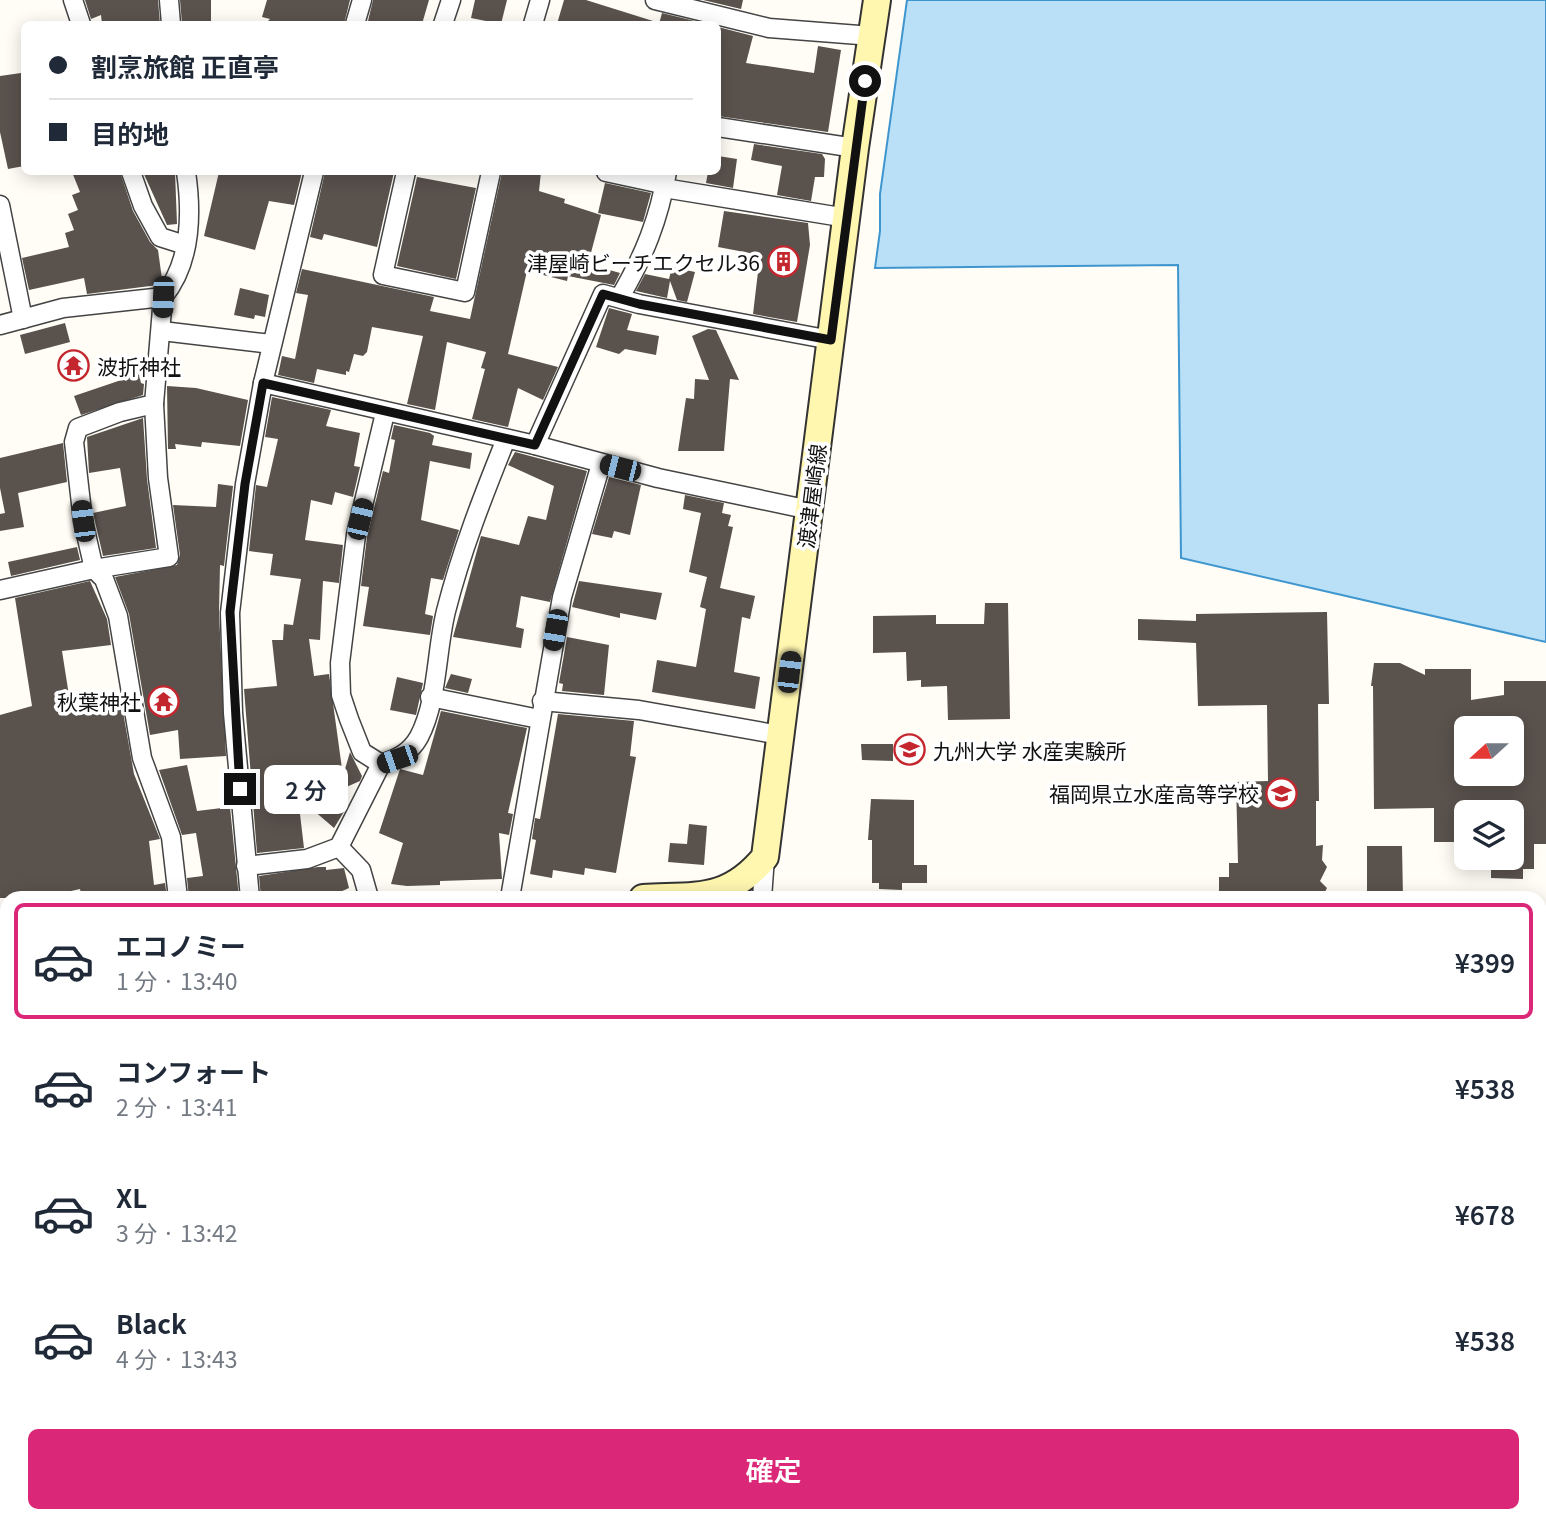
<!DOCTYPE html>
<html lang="ja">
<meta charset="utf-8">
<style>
body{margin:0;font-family:Georgia,"Noto Sans JP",serif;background:#f2f2f3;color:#1f2937;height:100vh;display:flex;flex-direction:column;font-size:26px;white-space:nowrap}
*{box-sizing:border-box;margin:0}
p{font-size:23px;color:#747a83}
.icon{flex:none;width:38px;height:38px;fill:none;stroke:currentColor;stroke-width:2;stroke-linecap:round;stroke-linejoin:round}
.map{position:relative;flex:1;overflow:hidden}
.side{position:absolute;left:0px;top:891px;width:1547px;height:632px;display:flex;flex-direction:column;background:#fff;border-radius:21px 21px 0 0;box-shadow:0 4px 18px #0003}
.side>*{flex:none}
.hud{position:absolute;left:21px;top:21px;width:700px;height:154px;border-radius:10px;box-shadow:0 4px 18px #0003;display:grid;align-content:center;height:154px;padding:0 28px;background:#fff}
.needle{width:46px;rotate:249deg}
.tools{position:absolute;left:1454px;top:716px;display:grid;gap:14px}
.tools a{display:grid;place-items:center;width:70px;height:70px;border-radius:10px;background:#fff;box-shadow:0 4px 18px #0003;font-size:35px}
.end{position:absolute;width:32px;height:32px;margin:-16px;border:9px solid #111;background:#fff;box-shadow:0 0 0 4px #fff}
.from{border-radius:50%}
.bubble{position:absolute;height:49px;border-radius:10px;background:#fff;box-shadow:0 4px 18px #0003;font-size:23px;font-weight:600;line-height:49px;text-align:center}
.car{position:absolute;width:21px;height:42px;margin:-21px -10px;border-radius:9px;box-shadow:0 0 5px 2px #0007;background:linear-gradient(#222 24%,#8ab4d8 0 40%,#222 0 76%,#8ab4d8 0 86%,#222 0)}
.hud b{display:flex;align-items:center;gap:24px;height:66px;font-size:26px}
.hud b+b{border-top:2px solid #e0e1e3}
.hud i{width:18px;height:18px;background:#1f2937}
ul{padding:12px 0 0;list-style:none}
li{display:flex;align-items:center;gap:21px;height:116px;margin:0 14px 10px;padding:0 14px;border:4px solid transparent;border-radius:10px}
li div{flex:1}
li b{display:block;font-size:26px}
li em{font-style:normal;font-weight:600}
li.active{border-color:#db2777}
li>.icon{width:63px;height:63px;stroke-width:1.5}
.cta{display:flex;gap:14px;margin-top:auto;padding:14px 28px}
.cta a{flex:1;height:80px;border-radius:10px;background:#db2777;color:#fff;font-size:28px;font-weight:600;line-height:80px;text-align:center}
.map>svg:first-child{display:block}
.water{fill:#b9e0f7;stroke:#3f96cf;stroke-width:2}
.building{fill:#5a524d;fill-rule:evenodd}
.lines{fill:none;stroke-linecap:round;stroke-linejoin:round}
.minor-casing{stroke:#444;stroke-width:21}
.tertiary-casing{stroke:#444;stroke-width:26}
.secondary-casing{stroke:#333;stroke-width:30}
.minor{stroke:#fff;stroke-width:18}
.tertiary{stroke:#fff;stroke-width:23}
.secondary{stroke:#fff6b0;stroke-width:26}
.route{stroke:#111;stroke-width:9}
.labels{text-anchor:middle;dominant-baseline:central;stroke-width:7;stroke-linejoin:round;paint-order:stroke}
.poi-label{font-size:21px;fill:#111;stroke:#fff;text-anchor:end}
.street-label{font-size:21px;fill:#111;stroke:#fff}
</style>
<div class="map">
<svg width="1546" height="1521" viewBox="0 0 1546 1521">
<rect width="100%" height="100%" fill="#fffdf5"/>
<g class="water">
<path d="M907,0H1546V642L1181,558L1178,265L875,268L880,231V194Z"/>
<path d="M7,968V1409L0,1410V969Z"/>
<path d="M1540,1124H1546V1474L1540,1472Z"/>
</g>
<g class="building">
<path d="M85,0H158L160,24H102L101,15L91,19Z"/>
<path d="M180,0H211V24H182Z"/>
<path d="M267,0H350L344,24H265L270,19L262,17Z"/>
<path d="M373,0H429L422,24H380L368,21Z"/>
<path d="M475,0H507L501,24L471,18Z"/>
<path d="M564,0H586L653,21L652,24H557Z"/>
<path d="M703,0H743L741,9Z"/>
<path d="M662,13L707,24H659Z"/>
<path d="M718,27L753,36L746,63L814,73L818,46L841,50L828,132L718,116Z"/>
<path d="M21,73L24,93V166L8,169L0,132V76Z"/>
<path d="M754,144L822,154L825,159L824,177H815L811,201L777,195L782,166L751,160Z"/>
<path d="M718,156L737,159L733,188L706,183L708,172H718Z"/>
<path d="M72,172H120L133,211L150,242L158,250L162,279L158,285L87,294L84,278L29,290L22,258L69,247L65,233L74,230L68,214L78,210L72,195L80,192Z"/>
<path d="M143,172H175L177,224L167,225Z"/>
<path d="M219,172H302L294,205L269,201L255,250L204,236Z"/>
<path d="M325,172H394L377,247L324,234L322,240L310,237Z"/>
<path d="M502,172H541L539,191L565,199L564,203L601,215L588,264L620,273L614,285L568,276L567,281L527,271L508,354L558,367L543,400L518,388L508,427L472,419L485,369L481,368L486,352L447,342L435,410L407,404L423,336L372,327L367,352L363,356L354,354L349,372L346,371V375L317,369L314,383L278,375L282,356L295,359L308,295L296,293L302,269L434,297L430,311L470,319Z"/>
<path d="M417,177L476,188L456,279L397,266Z"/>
<path d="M605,183L651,193L643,222L598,213Z"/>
<path d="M724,211L808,223L810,245L797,322L753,314L760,255L718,247Z"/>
<path d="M672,267L695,272L687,302L677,300L670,281L667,298L636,291L645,274L669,279Z"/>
<path d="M240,288L269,295L265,317L255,315L254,319L234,315Z"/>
<path d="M609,308L632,314L627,330L659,336L656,355L625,349L619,354L596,347Z"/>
<path d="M65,323L70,342L25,354L20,335Z"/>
<path d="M708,329L716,330L739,380L730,379L724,451H678L686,398L694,399L695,379L709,380L692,336Z"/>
<path d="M139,374L141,383L144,384L143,395L81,415L74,396Z"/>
<path d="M167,386L196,388L248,400L240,446L202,442L201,447L175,444L176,449H168Z"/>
<path d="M272,397L331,410L326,426L360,433L354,466L360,467L353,497L335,492L332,505L311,500L305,540L343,545L339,583L323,581L320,640L309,639L314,676L329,674L343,776L350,752L362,776L360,781L328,795L345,810L334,828L298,797L304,848L257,853L244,689L277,686L272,640H283L284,624L293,625L301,579L270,575L273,554L249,551L256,485L267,487L278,439L265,437Z"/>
<path d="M143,418L147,479L156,548L103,556L93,513L126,506L120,468L89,473L87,437Z"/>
<path d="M394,425L430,433L434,436L432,445L472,453L470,469L430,461L421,520L459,530L443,580L431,578L425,614L433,616L430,635L363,626L369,587L361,586L367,537L383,471L389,473L395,440L391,439Z"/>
<path d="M63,443L67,482L18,493L24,527L0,531V514L5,513L0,488V458Z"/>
<path d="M515,452L587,471L550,602L521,596L516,627L524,629L521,648L453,637L481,536L519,545L528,516L546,520L554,486L508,465Z"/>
<path d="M609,477L641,485L630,535L614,531L612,538L592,534Z"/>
<path d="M218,484L233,486L224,566L220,565L219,613L226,756L180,759L178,730L150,735L129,614L115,577L177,565L180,555L173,505L216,507Z"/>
<path d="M685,495L724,503L722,513L731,515L728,526L733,527L720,588L755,596L750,619L742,617L734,672L760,677L755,709L652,692L657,660L696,667L706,609L700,607L707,577L689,572L701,513L683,509Z"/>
<path d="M77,547L80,560L11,576L8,562Z"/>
<path d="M90,581L107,619L111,645L62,651L70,702L120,695L134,774L160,839L149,841L154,885L165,883L167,898H82L80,889L40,898H0V715L32,706L15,598Z"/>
<path d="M579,581L662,593L656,620L620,613V618L572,607Z"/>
<path d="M985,603H1008L1010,719L948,720L947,686L921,687V680L907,681L906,652L873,653V616L936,615V624H984Z"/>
<path d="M1327,612L1329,704H1318L1319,801H1316V846L1323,845L1322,860L1327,867L1320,881L1327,888L1322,898H1219V877H1229V863H1238L1236,782L1268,781L1267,705L1198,706L1196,643L1138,640V619L1196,621V614Z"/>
<path d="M567,637L609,645L604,695L562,691L563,684L559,683Z"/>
<path d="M1374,663H1400L1425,675V669H1471V700L1504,695V681H1546V844H1534V869H1523V879L1491,878V861L1512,862V812H1466V842H1434V808L1374,809L1373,686H1371ZM1466,728H1512V774H1466Z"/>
<path d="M451,674L472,679L468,693L445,688Z"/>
<path d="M397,677L423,683L416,715L390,710Z"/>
<path d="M441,711L527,728L508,813L513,814L509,835L499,833L502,879L440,881V885L407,886L391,884L403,843L379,833L400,769L423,775Z"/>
<path d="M558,714L634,721L630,756L636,757L616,873L585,868L584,875L553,870L552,878L530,874L536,840L532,839L535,818L540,819Z"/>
<path d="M861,744H893V761L862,760Z"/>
<path d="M187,765L197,811L230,807L239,898H189L187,878L203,876L196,833L182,835L159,770Z"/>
<path d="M871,799L914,800V865H927V883H902V890L879,889V883H872V840H868Z"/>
<path d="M689,824L707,826L704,865L668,862L670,843L687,844Z"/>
<path d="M1367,846H1402L1403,898H1367Z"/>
<path d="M318,867H326V870L344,868L349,888L340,892L261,898L259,876Z"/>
</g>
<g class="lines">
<defs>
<g id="minor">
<path d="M73,0L81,24"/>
<path d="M169,0L171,24"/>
<path d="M655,0L769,28L872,36"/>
<path d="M355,24L362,0"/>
<path d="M443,24L451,0"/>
<path d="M533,24L540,0"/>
<path d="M718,127L855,148"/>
<path d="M131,172L143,206L160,237L185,245"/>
<path d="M406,172L383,275L465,292L491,172"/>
<path d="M606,172L657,183L664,188L847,218"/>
<path d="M0,205L23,319"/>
<path d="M620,297C644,256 659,219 667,172"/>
<path d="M0,325L63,308L163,297"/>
<path d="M162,331L271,344"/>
<path d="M263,383L535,445L658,478L810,510"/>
<path d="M154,404L120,412L78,428L74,442L83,521L94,569L104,579L118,616L142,758L171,837L178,898"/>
<path d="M535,445L603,294L639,304L831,340"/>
<path d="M0,590L94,569L169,557L158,478L154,404L163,297C191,263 192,213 186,172"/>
<path d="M430,697L539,719"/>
<path d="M542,701L639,710L780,735"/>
<path d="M381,764L362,752L349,719L341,695L340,663L356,535L385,413"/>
<path d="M339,847L361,870L369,898"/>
<path d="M246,866L307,859L339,847L381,764C397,759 410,753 419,737C438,701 436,651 446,611C461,552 483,496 506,439"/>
<path d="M250,898L233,713L230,613L245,484L263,383L314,172"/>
<path d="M510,898L562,597L601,464"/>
<path d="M762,898L765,857"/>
<path d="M0,949L2,962H7"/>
<path d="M1540,1002H1546"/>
<path d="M235,1516L243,1521"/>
<path d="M653,1521L654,1516"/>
<path d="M768,1521V1516"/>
</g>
<path id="tertiary" d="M527,1516L544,1521"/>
<g id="secondary">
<path d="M643,898C697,895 728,902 765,857L855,148L877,0"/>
<path d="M0,1428L7,1426"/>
</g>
</defs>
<use href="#minor" class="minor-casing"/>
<use href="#tertiary" class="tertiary-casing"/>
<use href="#secondary" class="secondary-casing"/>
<use href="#minor" class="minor"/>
<use href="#tertiary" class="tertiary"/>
<use href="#secondary" class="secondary"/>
</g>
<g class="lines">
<path class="route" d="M240,789L230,612L245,484L263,383L535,445L603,294L639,304L831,340L865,81"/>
</g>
<defs>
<symbol id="building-ring" viewBox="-11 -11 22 22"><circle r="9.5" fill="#fff" stroke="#c4262e" stroke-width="1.5"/><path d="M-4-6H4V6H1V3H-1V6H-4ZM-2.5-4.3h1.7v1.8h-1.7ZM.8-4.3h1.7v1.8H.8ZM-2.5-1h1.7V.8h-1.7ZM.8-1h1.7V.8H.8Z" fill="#c4262e"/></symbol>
<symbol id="temple-ring" viewBox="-11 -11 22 22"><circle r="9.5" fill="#fff" stroke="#c4262e" stroke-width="1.5"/><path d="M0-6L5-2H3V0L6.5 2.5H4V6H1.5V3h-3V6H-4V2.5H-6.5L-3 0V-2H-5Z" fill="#c4262e"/></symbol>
<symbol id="school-ring" viewBox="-11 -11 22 22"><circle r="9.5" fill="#fff" stroke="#c4262e" stroke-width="1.5"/><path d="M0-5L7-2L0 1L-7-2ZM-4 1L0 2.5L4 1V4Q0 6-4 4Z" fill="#c4262e"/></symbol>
</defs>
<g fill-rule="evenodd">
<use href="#building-ring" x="766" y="244" width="35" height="35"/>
<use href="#temple-ring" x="56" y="348" width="35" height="35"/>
<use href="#temple-ring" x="146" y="684" width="35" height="35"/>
<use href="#school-ring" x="892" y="732" width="35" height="35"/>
<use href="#school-ring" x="1264" y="776" width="35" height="35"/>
</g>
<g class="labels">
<g class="poi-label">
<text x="760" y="262">津屋崎ビーチエクセル36</text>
<text x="97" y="366" text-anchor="start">波折神社</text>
<text x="141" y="701">秋葉神社</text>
<text x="933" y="750" text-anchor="start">九州大学 水産実験所</text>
<text x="1259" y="793">福岡県立水産高等学校</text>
</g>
<g class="street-label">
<text transform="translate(811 496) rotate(-83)">渡津屋崎線</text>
</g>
</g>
</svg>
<div class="tools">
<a><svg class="needle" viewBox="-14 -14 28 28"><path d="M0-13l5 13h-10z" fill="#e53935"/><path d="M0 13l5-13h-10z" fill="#747a83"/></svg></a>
<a><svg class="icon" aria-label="layers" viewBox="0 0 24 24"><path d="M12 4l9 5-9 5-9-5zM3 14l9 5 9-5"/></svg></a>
</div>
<i class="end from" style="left:865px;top:81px"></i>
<i class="end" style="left:240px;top:789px"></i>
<div class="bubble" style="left:264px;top:765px;width:84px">2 分</div>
<i class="car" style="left:163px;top:297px;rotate:182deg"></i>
<i class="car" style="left:620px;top:468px;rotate:284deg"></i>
<i class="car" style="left:360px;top:519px;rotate:13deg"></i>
<i class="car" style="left:83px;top:521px;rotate:353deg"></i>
<i class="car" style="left:555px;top:630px;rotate:190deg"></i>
<i class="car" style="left:789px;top:672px;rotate:7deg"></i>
<i class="car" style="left:397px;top:759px;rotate:251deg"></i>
<div class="hud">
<b><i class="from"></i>割烹旅館 正直亭</b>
<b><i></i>目的地</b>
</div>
<section class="side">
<ul>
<li class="active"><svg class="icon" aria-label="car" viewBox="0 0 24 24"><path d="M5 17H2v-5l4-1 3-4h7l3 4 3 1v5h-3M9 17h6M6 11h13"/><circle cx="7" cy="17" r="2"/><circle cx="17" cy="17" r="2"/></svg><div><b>エコノミー</b><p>1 分 · 13:40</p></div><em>¥399</em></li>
<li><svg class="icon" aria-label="car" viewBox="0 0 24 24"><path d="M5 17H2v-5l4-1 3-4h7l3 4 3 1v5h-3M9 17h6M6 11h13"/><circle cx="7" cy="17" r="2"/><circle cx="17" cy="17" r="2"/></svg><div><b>コンフォート</b><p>2 分 · 13:41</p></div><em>¥538</em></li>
<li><svg class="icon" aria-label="car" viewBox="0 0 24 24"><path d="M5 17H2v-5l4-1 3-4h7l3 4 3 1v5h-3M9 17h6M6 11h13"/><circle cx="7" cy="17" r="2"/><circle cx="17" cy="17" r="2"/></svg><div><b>XL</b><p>3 分 · 13:42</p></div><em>¥678</em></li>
<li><svg class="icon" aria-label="car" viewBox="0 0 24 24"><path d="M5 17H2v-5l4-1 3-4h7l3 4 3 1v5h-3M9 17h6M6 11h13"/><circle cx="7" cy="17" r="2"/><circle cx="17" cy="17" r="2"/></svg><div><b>Black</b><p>4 分 · 13:43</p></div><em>¥538</em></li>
</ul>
<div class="cta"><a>確定</a></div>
</section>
</div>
